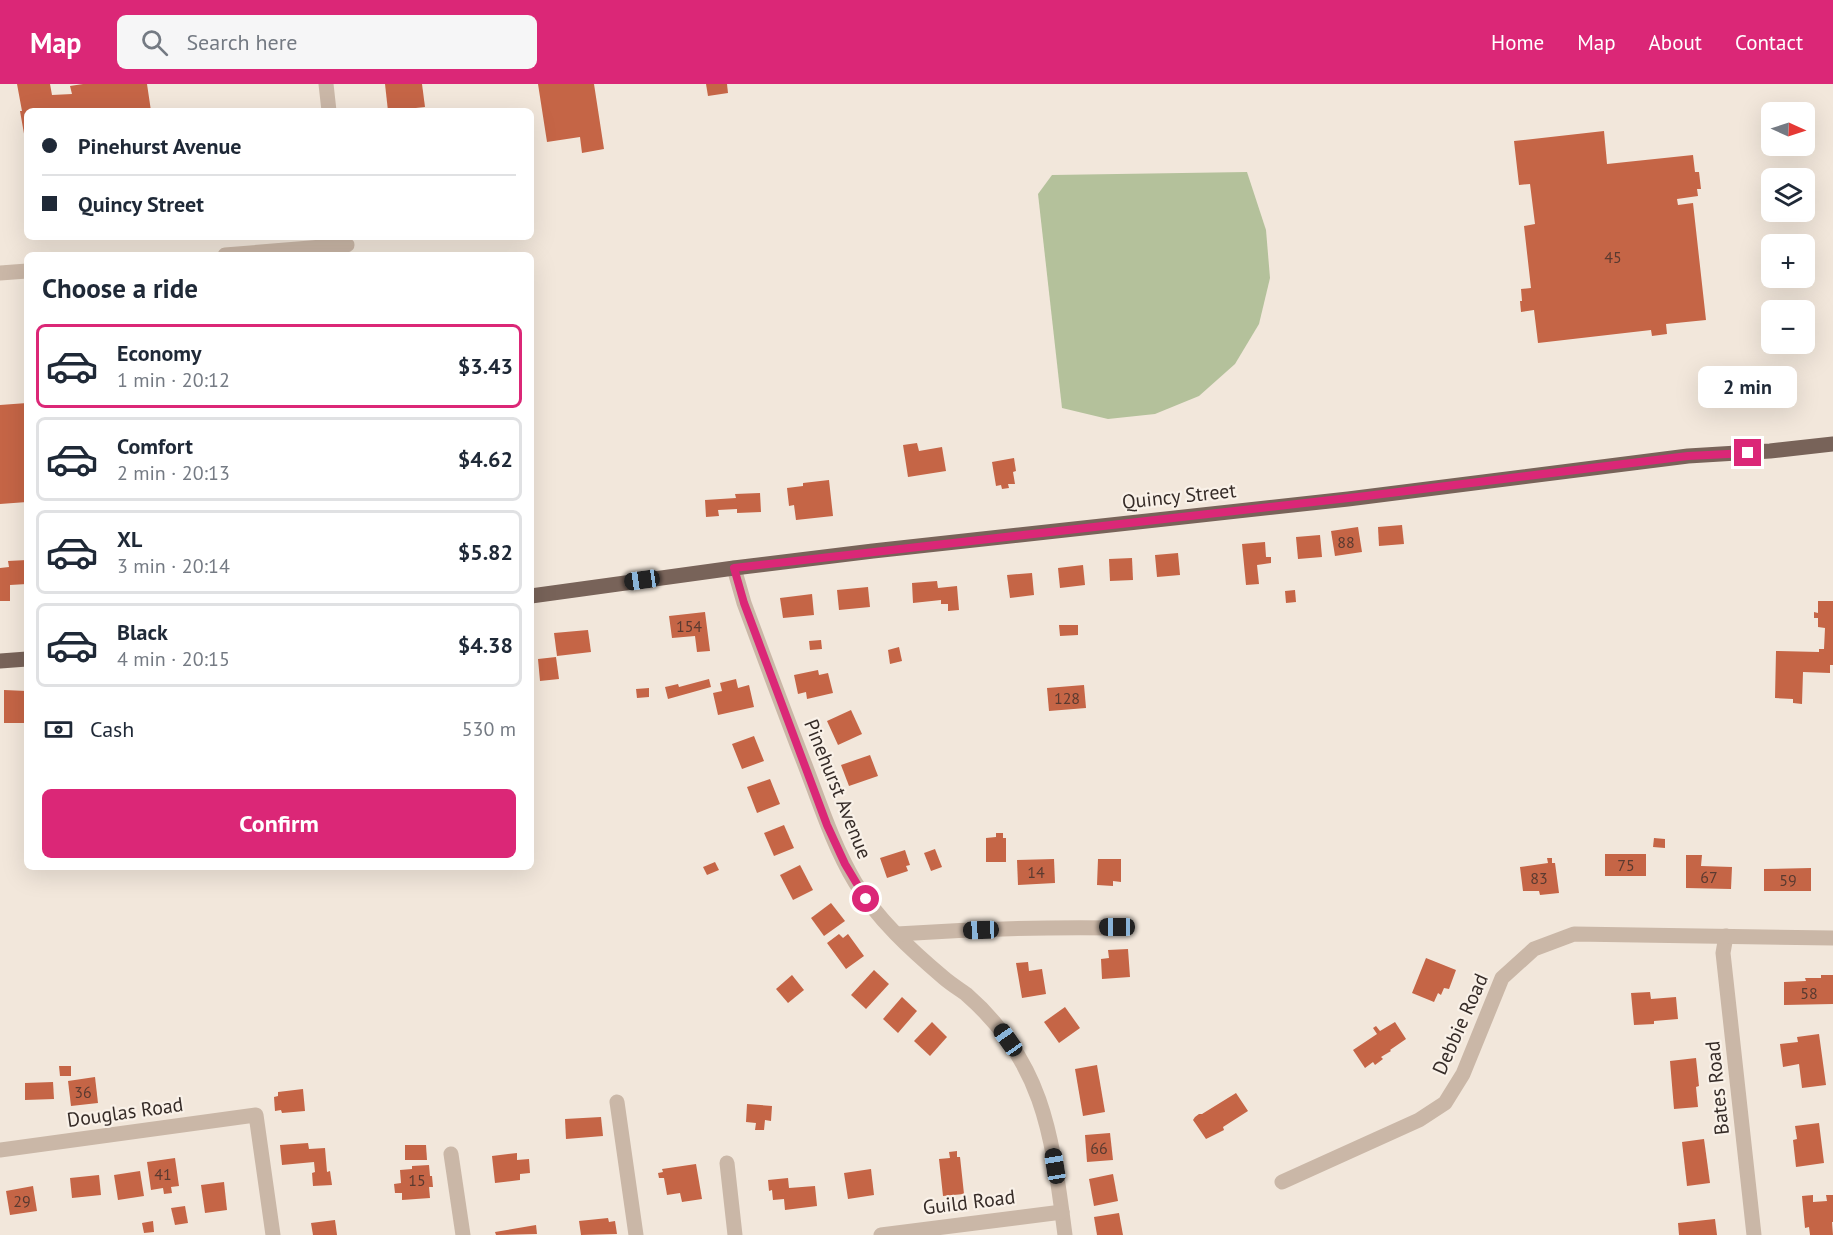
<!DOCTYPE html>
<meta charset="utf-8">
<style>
body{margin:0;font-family:"PT Sans",sans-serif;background:#f6f6f7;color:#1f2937;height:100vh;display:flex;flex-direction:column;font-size:22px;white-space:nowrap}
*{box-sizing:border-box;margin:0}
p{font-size:20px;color:#747a83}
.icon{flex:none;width:33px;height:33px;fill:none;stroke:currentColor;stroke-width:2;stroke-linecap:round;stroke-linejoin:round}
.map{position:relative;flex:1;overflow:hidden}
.side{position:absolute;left:24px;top:168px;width:510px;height:618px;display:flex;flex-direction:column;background:#fff;border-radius:9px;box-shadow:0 6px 24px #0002}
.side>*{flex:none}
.hud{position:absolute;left:24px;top:24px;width:510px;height:132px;border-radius:9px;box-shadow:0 6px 24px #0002;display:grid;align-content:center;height:132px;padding:0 18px;background:#fff}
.needle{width:39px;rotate:93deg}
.tools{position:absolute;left:1761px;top:18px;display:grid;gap:12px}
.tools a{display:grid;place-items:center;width:54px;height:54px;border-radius:9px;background:#fff;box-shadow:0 6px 24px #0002;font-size:30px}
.end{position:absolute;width:27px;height:27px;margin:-14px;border:8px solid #db2777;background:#fff;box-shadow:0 0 0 3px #fff}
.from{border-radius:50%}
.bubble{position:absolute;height:42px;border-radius:9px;background:#fff;box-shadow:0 6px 24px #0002;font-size:20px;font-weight:700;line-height:42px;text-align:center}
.car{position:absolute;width:18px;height:36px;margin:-18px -9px;border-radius:8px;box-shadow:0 0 4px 2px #0007;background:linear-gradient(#222 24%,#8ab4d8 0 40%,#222 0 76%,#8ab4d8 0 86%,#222 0)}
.hud b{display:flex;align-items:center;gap:21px;height:57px;font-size:22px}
.hud b+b{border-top:2px solid #e0e1e3}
.hud i{width:15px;height:15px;background:#1f2937}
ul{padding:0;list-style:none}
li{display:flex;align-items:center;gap:18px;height:84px;margin:0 12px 9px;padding:0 6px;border:3px solid #e0e1e3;border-radius:9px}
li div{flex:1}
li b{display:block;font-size:22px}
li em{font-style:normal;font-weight:700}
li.current{border-color:#db2777}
li>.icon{width:54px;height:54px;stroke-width:1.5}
h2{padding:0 18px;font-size:27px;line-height:72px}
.pay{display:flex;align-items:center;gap:15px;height:66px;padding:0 18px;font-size:22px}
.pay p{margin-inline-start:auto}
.button{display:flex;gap:12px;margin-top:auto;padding:12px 18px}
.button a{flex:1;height:69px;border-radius:9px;background:#db2777;color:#fff;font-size:24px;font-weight:700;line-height:69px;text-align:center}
header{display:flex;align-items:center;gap:36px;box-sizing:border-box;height:84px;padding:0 30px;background:#db2777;color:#fff}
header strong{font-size:28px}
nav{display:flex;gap:33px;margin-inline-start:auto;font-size:21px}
.search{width:420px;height:54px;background:#f6f6f7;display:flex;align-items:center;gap:15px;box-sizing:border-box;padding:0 21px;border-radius:9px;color:#747a83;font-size:22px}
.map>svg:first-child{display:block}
.green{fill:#b4c19b}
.building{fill:#c56546}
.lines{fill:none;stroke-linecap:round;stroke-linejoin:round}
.minor{stroke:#cab7a7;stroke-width:15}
.major{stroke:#786359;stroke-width:15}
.route{stroke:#db2777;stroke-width:8}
.labels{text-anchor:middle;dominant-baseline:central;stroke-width:4.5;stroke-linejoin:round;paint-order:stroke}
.number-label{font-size:16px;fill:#5a3a30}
.street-label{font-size:20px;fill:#362c28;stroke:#f9f1e8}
</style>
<header>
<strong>Map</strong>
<div class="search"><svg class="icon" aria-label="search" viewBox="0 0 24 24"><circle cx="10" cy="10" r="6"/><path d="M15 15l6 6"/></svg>Search here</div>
<nav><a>Home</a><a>Map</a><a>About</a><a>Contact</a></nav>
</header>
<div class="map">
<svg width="1833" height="1151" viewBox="0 0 1833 1151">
<rect width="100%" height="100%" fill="#f2e7db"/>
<path class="green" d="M1247,88L1266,146L1270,194L1259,240L1235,280L1199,312L1155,330L1108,335L1062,324L1038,110L1052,91Z"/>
<g class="building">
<path d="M17,0H50L52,11L72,10L70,2L83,0H147L151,27H27L26,61L20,27H22Z"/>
<path d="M385,0H422L425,23L388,27Z"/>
<path d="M538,0H594L604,65L582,69L580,53L547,58Z"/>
<path d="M706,0H727L728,9L708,12Z"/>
<path d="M1604,47L1607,80L1693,71L1695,88H1699L1701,105H1697L1698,112L1677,115L1678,121L1693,119L1706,236L1666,240L1667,250L1652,252L1651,246L1538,259L1534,226L1521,228L1520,217H1522L1521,205L1531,204L1524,142L1535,140L1530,100L1519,101L1514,57Z"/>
<path d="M27,319V418L0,420V321Z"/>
<path d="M917,359L919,367L942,363L946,387L908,393L903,361Z"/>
<path d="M1014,374L1016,387L1013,388L1015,400H1008L1009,404L1002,405L1001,401L996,402L992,378Z"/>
<path d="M829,396L833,432L796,436L794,421L789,422L787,404L803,402V399Z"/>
<path d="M760,409L761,428L737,429V425L718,426L719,432L706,433L705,416L736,414L735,410Z"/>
<path d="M1402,441L1404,460L1379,462L1378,443Z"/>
<path d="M1358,443L1362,468L1335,472L1331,447Z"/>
<path d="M1320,451L1322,473L1298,475L1296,453Z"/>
<path d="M1265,458L1266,473H1271V479L1257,481L1259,500L1246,501L1242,460Z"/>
<path d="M1178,469L1180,491L1157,493L1155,471Z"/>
<path d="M1132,474L1133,496L1110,497L1109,475Z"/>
<path d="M27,476V500L10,501V517H0V484L9,483L8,477Z"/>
<path d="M1083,481L1085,501L1060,504L1058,484Z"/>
<path d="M1032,489L1034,511L1010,514L1007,491Z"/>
<path d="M937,497L938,504L957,502L959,526L948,527V520H941V516L913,519L912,499Z"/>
<path d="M868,503L870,523L839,526L837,506Z"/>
<path d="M1295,506L1296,518L1286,519L1285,507Z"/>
<path d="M812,510L814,531L783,534L780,514Z"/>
<path d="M1818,517H1833V581H1830V589L1803,588L1802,620L1793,619V615L1775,614L1776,567L1819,568V565H1824L1825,544L1818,543V534H1814V528L1818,529Z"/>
<path d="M705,528L710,567L697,568L695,552L672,554L669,532Z"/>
<path d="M1059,541H1078V551L1060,552Z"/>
<path d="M588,546L591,568L557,572L554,549Z"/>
<path d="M821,556L822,565L810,566L809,557Z"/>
<path d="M899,563L902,577L890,580L888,566Z"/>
<path d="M556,573L559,595L540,597L538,575Z"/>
<path d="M818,586L819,591L828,589L833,609L807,615L806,608L798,610L794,591Z"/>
<path d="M709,595L711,603L668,615L665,603L678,600L679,603Z"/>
<path d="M736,595L738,604L749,601L754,623L718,631L713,609L722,607L720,599Z"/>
<path d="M1084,601L1086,624L1049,627L1047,604Z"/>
<path d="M649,604V613L637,614L636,605Z"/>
<path d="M4,606L27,607V631H25V639H4Z"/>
<path d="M851,626L862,650L838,661L827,637Z"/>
<path d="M754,652L764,677L742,685L732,660Z"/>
<path d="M870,671L878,692L849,702L841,681Z"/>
<path d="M770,695L780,720L757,729L747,703Z"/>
<path d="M784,741L794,764L774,772L764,749Z"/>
<path d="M996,749H1003V754H1006V778H986V754L996,753Z"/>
<path d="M1654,754L1665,755V764L1653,763Z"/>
<path d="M935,765L942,783L931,787L924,769Z"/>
<path d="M905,766L910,781L906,782L908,787L887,794L880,774Z"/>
<rect x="1605" y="770" width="41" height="22"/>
<path d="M1686,771H1702L1701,782L1732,783L1731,805L1686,804Z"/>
<path d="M1547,774H1552V779H1555L1559,809L1540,811L1539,807H1523L1520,783L1548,779Z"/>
<path d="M1054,775L1055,799L1018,801L1017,776Z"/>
<path d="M1098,775H1121V798L1113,797V802L1097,801Z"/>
<path d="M715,778L719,786L707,791L703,783Z"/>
<path d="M800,781L813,806L793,816L780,791Z"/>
<path d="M1811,784V807H1764V785Z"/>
<path d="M831,819L845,837L824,852L811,834Z"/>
<path d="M839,850L843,854L848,850L864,872L846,885L827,859Z"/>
<path d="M1128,865L1130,893L1102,895L1101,875L1109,874L1108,866Z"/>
<path d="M1426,874L1456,886L1449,905L1444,904L1441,911L1438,909L1434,918L1412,909Z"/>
<path d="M1028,878L1029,887L1042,885L1046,910L1022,914L1016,879Z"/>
<path d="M874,886L889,900L866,925L851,911Z"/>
<path d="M792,891L804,906L788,919L776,905Z"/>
<path d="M1821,891H1833V920L1784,921V898L1806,897L1805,894H1821Z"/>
<path d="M1650,908L1651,915L1676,913L1678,935L1654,937V940L1634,941L1631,909Z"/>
<path d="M902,913L917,927L898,949L883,935Z"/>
<path d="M1065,923L1080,944L1059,959L1044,938Z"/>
<path d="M932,938L947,953L930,972L914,957Z"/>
<path d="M1395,938L1406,955L1390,966L1391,967L1381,973L1383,975L1375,981L1373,978L1365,984L1353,966L1377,950L1373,944L1376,942L1380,947Z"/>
<path d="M1819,950L1826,1001L1802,1004L1799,980L1783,983L1780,960L1798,958L1797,953Z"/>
<path d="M1696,974L1699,1002L1696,1003L1698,1023L1674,1025L1670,977Z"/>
<path d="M1097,981L1105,1028L1083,1032L1075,985Z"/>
<path d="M59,982H71V992H60Z"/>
<path d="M95,993L98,1019L71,1022L68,997Z"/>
<path d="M53,998L54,1015L25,1016V999Z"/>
<path d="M303,1005L305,1027L282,1029L281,1026L275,1027L274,1013L278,1012V1008Z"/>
<path d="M1236,1009L1248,1027L1223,1043L1224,1046L1206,1055L1193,1036L1195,1033L1199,1030H1202Z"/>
<path d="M747,1020L772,1022L771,1037L765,1036L764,1046H755L756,1039L746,1038Z"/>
<path d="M601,1033L603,1052L566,1055L565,1035Z"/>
<path d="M1819,1039L1824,1079L1796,1083L1793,1056L1797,1055L1795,1042Z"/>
<path d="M1110,1049L1113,1076L1087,1078L1085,1051Z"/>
<path d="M1704,1055L1710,1099L1687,1102L1682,1058Z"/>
<path d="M308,1059L309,1065L325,1064L327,1088L330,1087L332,1101L313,1102L312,1089L315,1088L314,1078L282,1081L280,1061Z"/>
<path d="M405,1061H426L427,1076H405Z"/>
<path d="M957,1067V1073H960L964,1110L943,1112L939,1075L950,1074L949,1068Z"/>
<path d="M517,1069V1076L529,1075L530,1089L520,1090V1096L495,1099L492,1072Z"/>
<path d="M175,1074L179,1102L171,1103L172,1109L164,1110L163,1104L151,1106L147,1078Z"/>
<path d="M696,1080L702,1115L682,1118L680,1109L667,1111L664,1094H659L658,1089L663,1088L662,1085Z"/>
<path d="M429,1081L430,1092H432L433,1103H429L430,1114L402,1116V1109H395L394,1100L401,1099L400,1086L412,1085V1082Z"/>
<path d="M871,1085L874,1111L848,1115L844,1089Z"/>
<path d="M140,1087L144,1112L118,1116L114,1091Z"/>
<path d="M1113,1090L1118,1117L1094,1122L1089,1095Z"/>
<path d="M99,1091L101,1111L72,1114L70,1094Z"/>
<path d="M788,1094L789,1104L815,1102L817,1122L785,1126L784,1115L773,1116L772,1106L769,1107L768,1096Z"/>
<path d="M224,1098L227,1126L205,1129L201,1101Z"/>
<path d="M33,1102L37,1127L10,1131L6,1107Z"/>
<path d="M1813,1111V1118L1827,1117L1826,1111H1833V1138H1832L1833,1151H1810L1809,1143L1805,1144L1802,1112Z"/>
<path d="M185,1122L188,1139L175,1141L171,1124Z"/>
<path d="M1119,1129L1123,1151H1097L1094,1133Z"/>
<path d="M608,1134L609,1138L615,1137L617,1150L581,1151L579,1137Z"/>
<path d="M1715,1135L1717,1151H1679L1678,1139Z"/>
<path d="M335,1136L337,1151H313L311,1139Z"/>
<path d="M153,1137L154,1148L144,1149L142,1139Z"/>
<path d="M536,1141L537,1150L496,1151L495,1148Z"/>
</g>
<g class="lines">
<g class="minor">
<path d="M326,0L329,27"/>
<path d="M225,171L347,161"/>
<path d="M0,189L27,187"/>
<path d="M734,484L744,519C764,573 784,627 805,681C820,720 833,761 855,798C877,835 911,866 944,894C951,900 959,905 966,910C1045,979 1052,1053 1065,1151"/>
<path d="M897,850C970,845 1043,843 1117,844"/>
<path d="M1726,852L1723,869L1754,1151"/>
<path d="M617,1018L636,1151"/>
<path d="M0,1066L256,1031L273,1151"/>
<path d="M451,1070L463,1151"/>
<path d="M727,1079L735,1151"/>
<path d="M1282,1098L1419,1036L1445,1019L1463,990L1502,894L1534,865L1574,850L1833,854"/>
<path d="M881,1151L1062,1128"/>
</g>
<g class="major">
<path d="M531,512L734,484L873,467L1348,415L1688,372L1770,367L1833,360"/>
<path d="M0,577L27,575"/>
</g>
</g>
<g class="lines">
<path class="route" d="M866,815L845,780L827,741L744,519L734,484L1366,412L1688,372L1748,369"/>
</g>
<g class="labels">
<g class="number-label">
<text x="1613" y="173">45</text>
<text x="1346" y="458">88</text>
<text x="689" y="542">154</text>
<text x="1067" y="614">128</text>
<text x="1626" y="781">75</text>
<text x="1036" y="788">14</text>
<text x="1709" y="793">67</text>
<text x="1539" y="794">83</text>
<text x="1788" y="796">59</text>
<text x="1809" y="909">58</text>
<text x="83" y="1008">36</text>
<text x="1099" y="1064">66</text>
<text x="163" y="1090">41</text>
<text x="417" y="1096">15</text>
<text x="22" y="1117">29</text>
</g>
<g class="street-label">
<text transform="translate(1179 412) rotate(-6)">Quincy Street</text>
<text transform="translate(838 705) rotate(68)">Pinehurst Avenue</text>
<text transform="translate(1460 940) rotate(-66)">Debbie Road</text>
<text transform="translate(1717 1004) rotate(-96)">Bates Road</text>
<text transform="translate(125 1028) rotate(-8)">Douglas Road</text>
<text transform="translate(969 1118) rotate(-7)">Guild Road</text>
</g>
</g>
</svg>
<div class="tools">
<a><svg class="needle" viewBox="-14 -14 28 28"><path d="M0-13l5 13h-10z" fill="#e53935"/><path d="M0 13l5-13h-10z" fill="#747a83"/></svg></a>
<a><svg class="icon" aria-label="layers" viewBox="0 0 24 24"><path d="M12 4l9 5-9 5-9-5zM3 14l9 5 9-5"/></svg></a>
<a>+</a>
<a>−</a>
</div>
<i class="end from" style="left:866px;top:815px"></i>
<i class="end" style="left:1748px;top:369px"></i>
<div class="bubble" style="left:1698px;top:282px;width:99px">2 min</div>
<i class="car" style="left:642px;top:496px;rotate:262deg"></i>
<i class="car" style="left:1117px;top:843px;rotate:270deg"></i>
<i class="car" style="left:981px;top:846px;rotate:268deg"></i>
<i class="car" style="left:1008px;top:956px;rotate:325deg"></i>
<i class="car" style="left:1055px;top:1082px;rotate:351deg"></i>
<div class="hud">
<b><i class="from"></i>Pinehurst Avenue</b>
<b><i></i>Quincy Street</b>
</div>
<section class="side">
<h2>Choose a ride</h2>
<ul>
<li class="current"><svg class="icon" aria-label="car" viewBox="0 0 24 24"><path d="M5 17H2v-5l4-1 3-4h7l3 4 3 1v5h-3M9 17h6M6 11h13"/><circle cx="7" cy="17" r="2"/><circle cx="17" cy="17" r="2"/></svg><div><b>Economy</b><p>1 min · 20:12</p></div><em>$3.43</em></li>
<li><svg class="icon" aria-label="car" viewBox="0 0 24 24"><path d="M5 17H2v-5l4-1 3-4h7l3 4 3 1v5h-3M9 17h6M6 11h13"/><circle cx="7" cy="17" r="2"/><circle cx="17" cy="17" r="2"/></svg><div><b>Comfort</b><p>2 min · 20:13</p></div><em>$4.62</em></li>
<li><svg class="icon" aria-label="car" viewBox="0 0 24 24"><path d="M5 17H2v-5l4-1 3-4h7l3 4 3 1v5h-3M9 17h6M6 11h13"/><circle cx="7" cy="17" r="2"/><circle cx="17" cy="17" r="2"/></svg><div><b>XL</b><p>3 min · 20:14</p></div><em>$5.82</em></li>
<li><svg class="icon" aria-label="car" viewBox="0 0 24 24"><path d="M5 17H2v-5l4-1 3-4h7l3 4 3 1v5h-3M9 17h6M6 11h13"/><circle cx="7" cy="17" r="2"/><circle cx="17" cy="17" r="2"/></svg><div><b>Black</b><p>4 min · 20:15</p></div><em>$4.38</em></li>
</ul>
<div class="pay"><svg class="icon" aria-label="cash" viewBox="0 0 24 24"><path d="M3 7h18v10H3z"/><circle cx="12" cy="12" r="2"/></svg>Cash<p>530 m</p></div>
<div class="button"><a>Confirm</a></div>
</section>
</div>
